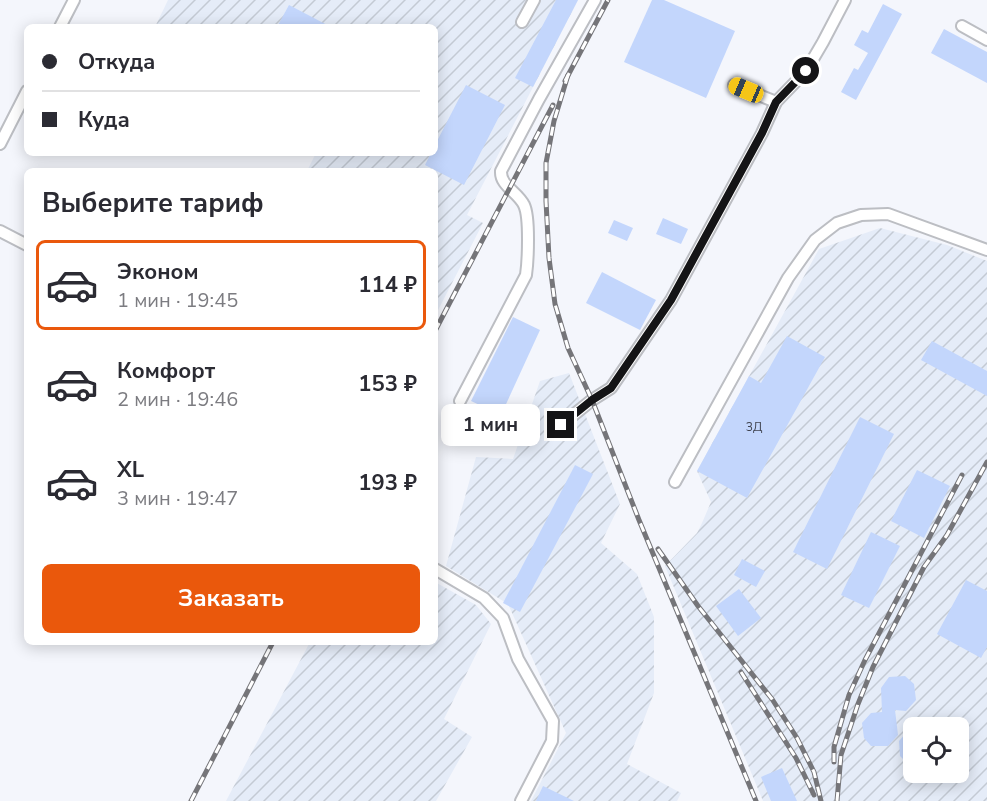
<!DOCTYPE html>
<html lang="ru">
<meta charset="utf-8">
<style>
body{margin:0;font-family:"Nunito Sans",sans-serif;background:#f7f7f7;color:#2b2b33;height:100vh;display:flex;flex-direction:column;font-size:22px;white-space:nowrap}
*{box-sizing:border-box;margin:0}
p{font-size:20px;color:#7c7c81}
.icon{flex:none;width:33px;height:33px;fill:none;stroke:currentColor;stroke-width:2;stroke-linecap:round;stroke-linejoin:round}
.map{position:relative;flex:1;overflow:hidden}
.panel{position:absolute;left:24px;top:168px;width:414px;height:477px;display:flex;flex-direction:column;background:#fff;border-radius:9px;box-shadow:0 3px 15px #0003}
.panel>*{flex:none}
.hud{position:absolute;left:24px;top:24px;width:414px;height:132px;border-radius:9px;box-shadow:0 3px 15px #0003;display:grid;align-content:center;height:132px;padding:0 18px;background:#fff}
.buttons{position:absolute;left:903px;top:717px;display:grid;gap:12px}
.buttons a{display:grid;place-items:center;width:66px;height:66px;border-radius:9px;background:#fff;box-shadow:0 3px 15px #0003;font-size:30px}
.end{position:absolute;width:27px;height:27px;margin:-14px;border:8px solid #141416;background:#fff;box-shadow:0 0 0 3px #fff}
.from{border-radius:50%}
.bubble{position:absolute;height:42px;border-radius:9px;background:#fff;box-shadow:0 3px 15px #0003;font-size:20px;font-weight:700;line-height:42px;text-align:center}
.car{position:absolute;width:18px;height:36px;margin:-18px -9px;border-radius:8px;box-shadow:0 0 4px 2px #0007;background:linear-gradient(#f5c518 24%,#345 0 40%,#f5c518 0 76%,#345 0 86%,#f5c518 0)}
.hud b{display:flex;align-items:center;gap:21px;height:57px;font-size:22px}
.hud b+b{border-top:2px solid #e1e1e2}
.hud i{width:15px;height:15px;background:#2b2b33}
ul{padding:0;list-style:none}
li{display:flex;align-items:center;gap:18px;height:90px;margin:0 12px 9px;padding:0 6px;border:3px solid transparent;border-radius:9px}
li div{flex:1}
li b{display:block;font-size:22px}
li em{font-style:normal;font-weight:700}
li.on{border-color:#ea580c}
li>.icon{width:54px;height:54px;stroke-width:1.5}
h2{padding:0 18px;font-size:27px;line-height:72px}
.button{display:flex;gap:12px;margin-top:auto;padding:12px 18px}
.button a{flex:1;height:69px;border-radius:9px;background:#ea580c;color:#fff;font-size:24px;font-weight:700;line-height:69px;text-align:center}
.map>svg:first-child{display:block}
.industrial{fill:url(#industrial-furrows);fill-rule:evenodd}
.building{fill:#c3d6fc}
.lines{fill:none;stroke-linecap:round;stroke-linejoin:round}
.minor-casing{stroke:#bcbec3;stroke-width:14}
.minor{stroke:#fff;stroke-width:10}
.rail-casing{stroke:#757579;stroke-width:5}
.rail{stroke:#fff;stroke-width:3;stroke-dasharray:9;stroke-linecap:butt}
.route{stroke:#141416;stroke-width:8}
.labels{text-anchor:middle;dominant-baseline:central;stroke-width:4.5;stroke-linejoin:round;paint-order:stroke}
.number-label{font-size:12px;fill:#404450}
</style>
<div class="map">
<svg width="987" height="801" viewBox="0 0 987 801">
<defs>
<pattern id="industrial-furrows" width="10" height="10" patternUnits="userSpaceOnUse" patternTransform="scale(1.5)"><rect width="10" height="10" fill="#e5ecf8"/><path d="M-1 1l2-2M0 10L10 0M9 11l2-2" fill="none" stroke="#c4cad4"/></pattern>
</defs>
<rect width="100%" height="100%" fill="#f4f6fc"/>
<g class="industrial">
<path d="M168,0H578L467,215L483,223L435,316V171H307L316,153H435V27H155Z"/>
<path d="M880,228L947,245L987,261V801H763L665,566L697,533L702,523L711,502L697,471L819,249ZM914,728H958V772H914Z"/>
<path d="M569,373L620,504L601,543L637,574L654,617V693L627,764L681,793L677,801H531L566,733L508,604L446,566L476,457L513,459L540,381Z"/>
<path d="M435,582L476,605L491,624L444,719L472,737L436,801H226L310,642H435Z"/>
</g>
<g class="building">
<path d="M556,0H578L533,87L515,78Z"/>
<path d="M652,0H664L735,31L706,98L624,62Z"/>
<path d="M883,4L902,14L856,100L841,92L854,68L858,70L868,53L854,45L862,30L868,33Z"/>
<path d="M289,5L331,27H277Z"/>
<path d="M944,29L987,52V83L931,53Z"/>
<path d="M466,85L505,105L464,185L425,165L431,153H435V145Z"/>
<path d="M663,218L688,229L681,244L656,234Z"/>
<path d="M614,220L633,228L627,241L608,233Z"/>
<path d="M602,272L656,300L640,330L586,303Z"/>
<path d="M513,317L540,330L501,415L471,401Z"/>
<path d="M787,336L825,357L747,498L697,471L749,376L761,383Z"/>
<path d="M932,341L987,371V396L921,360Z"/>
<path d="M860,417L894,434L827,569L793,552Z"/>
<path d="M575,465L593,474L520,612L503,603Z"/>
<path d="M917,470L950,486L924,538L891,521Z"/>
<path d="M871,532L900,546L869,608L841,595Z"/>
<path d="M742,559L765,571L756,587L734,575Z"/>
<path d="M966,580L987,591V647L981,658L937,634Z"/>
<path d="M739,589L761,618L738,636L716,606Z"/>
<path d="M905,676L914,684L916,700L906,711L895,710L898,735L888,746H871L864,738L862,723L871,713L882,712L881,688L889,677Z"/>
<path d="M914,724V764H908L900,756L899,741Z"/>
<path d="M782,768L797,801H771L761,777Z"/>
<path d="M543,786L574,801H536Z"/>
</g>
<g class="lines">
<defs>
<g id="minor">
<path d="M522,22L534,0"/>
<path d="M962,26L987,40"/>
<path d="M60,27L74,0"/>
<path d="M734,85L776,102"/>
<path d="M0,144L27,91"/>
<path d="M0,231L27,245"/>
<path d="M460,401L526,275C528,261 530,217 524,205C518,192 500,186 501,171L539,99L595,0"/>
<path d="M561,425L592,400L611,388L671,300L762,133L776,102L806,71L823,42L845,0"/>
<path d="M675,482L788,278L815,240L837,223L861,215L888,214L987,250"/>
<path d="M435,569L484,598L503,618L518,659L553,721L552,741L521,801"/>
</g>
</defs>
<use href="#minor" class="minor-casing"/>
<use href="#minor" class="minor"/>
<defs>
<g id="rail">
<path d="M568,75L554,121L546,163V201L549,258L555,304L568,348L592,400L639,520L756,801"/>
<path d="M565,81L608,0"/>
<path d="M435,331L553,105"/>
<path d="M658,549L698,606L772,699L797,738L814,772L821,801"/>
<path d="M741,672L796,758L814,795"/>
<path d="M834,762V747L849,695L865,660L962,475"/>
<path d="M191,801L273,642"/>
<path d="M837,801L841,755L858,704L873,667L924,567L947,535L987,462"/>
</g>
</defs>
<use href="#rail" class="rail-casing"/>
<use href="#rail" class="rail"/>
</g>
<g class="lines">
<path class="route" d="M561,425L592,400L611,388L671,300L762,133L776,102L806,71"/>
</g>
<g class="labels">
<g class="number-label">
<text x="754" y="427">3Д</text>
</g>
</g>
</svg>
<div class="buttons">
<a><svg class="icon" aria-label="locate" viewBox="0 0 24 24"><circle cx="12" cy="12" r="6"/><path d="M12 2v4M12 18v4M2 12h4M18 12h4"/></svg></a>
</div>
<i class="end from" style="left:806px;top:71px"></i>
<i class="end" style="left:561px;top:425px"></i>
<div class="bubble" style="left:441px;top:404px;width:99px">1 мин</div>
<i class="car" style="left:746px;top:90px;rotate:293deg"></i>
<div class="hud">
<b><i class="from"></i>Откуда</b>
<b><i></i>Куда</b>
</div>
<section class="panel">
<h2>Выберите тариф</h2>
<ul>
<li class="on"><svg class="icon" aria-label="car" viewBox="0 0 24 24"><path d="M5 17H2v-5l4-1 3-4h7l3 4 3 1v5h-3M9 17h6M6 11h13"/><circle cx="7" cy="17" r="2"/><circle cx="17" cy="17" r="2"/></svg><div><b>Эконом</b><p>1 мин · 19:45</p></div><em>114 ₽</em></li>
<li><svg class="icon" aria-label="car" viewBox="0 0 24 24"><path d="M5 17H2v-5l4-1 3-4h7l3 4 3 1v5h-3M9 17h6M6 11h13"/><circle cx="7" cy="17" r="2"/><circle cx="17" cy="17" r="2"/></svg><div><b>Комфорт</b><p>2 мин · 19:46</p></div><em>153 ₽</em></li>
<li><svg class="icon" aria-label="car" viewBox="0 0 24 24"><path d="M5 17H2v-5l4-1 3-4h7l3 4 3 1v5h-3M9 17h6M6 11h13"/><circle cx="7" cy="17" r="2"/><circle cx="17" cy="17" r="2"/></svg><div><b>XL</b><p>3 мин · 19:47</p></div><em>193 ₽</em></li>
</ul>
<div class="button"><a>Заказать</a></div>
</section>
</div>
